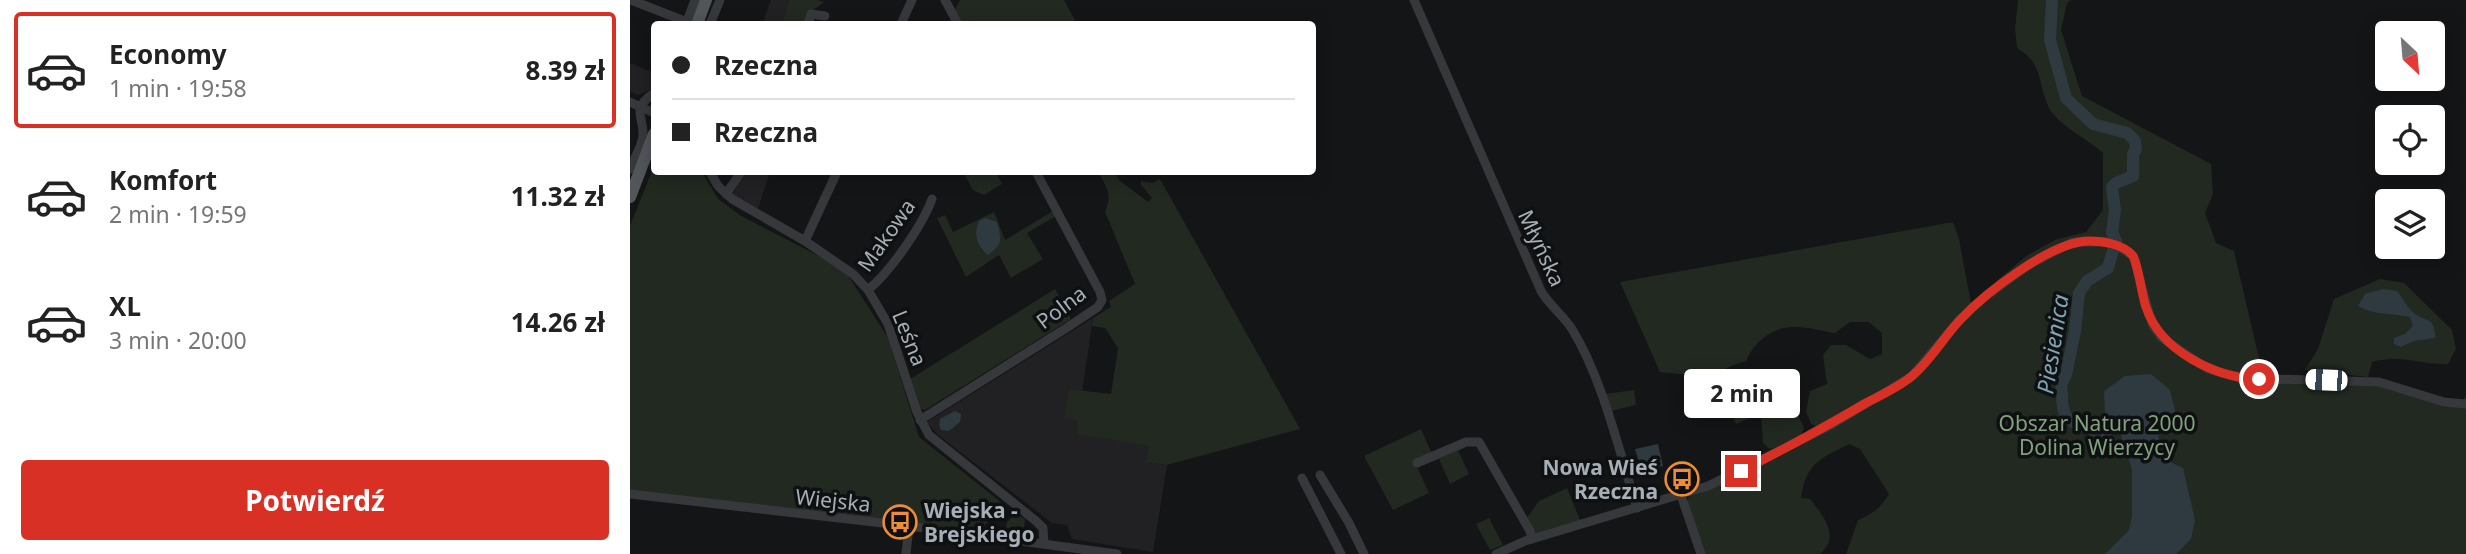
<!DOCTYPE html>
<html lang="pl">
<meta charset="utf-8">
<style>
body{margin:0;font-family:"Noto Sans",sans-serif;background:#f2f2f2;color:#222;height:100vh;display:flex;flex-direction:column;font-size:26px;white-space:nowrap}
*{box-sizing:border-box;margin:0}
p{font-size:23px;color:#767676}
.icon{flex:none;width:38px;height:38px;fill:none;stroke:currentColor;stroke-width:2;stroke-linecap:round;stroke-linejoin:round}
.map{position:relative;flex:1;overflow:hidden}
.details{display:flex;flex-direction:column;background:#fff;width:630px}
.details>*{flex:none}
.guide{position:absolute;left:21px;top:21px;width:665px;height:154px;border-radius:7px;box-shadow:0 4px 18px #0003;display:grid;align-content:center;height:154px;padding:0 21px;background:#fff}
.needle{width:46px;rotate:154deg}
.tools{position:absolute;left:1745px;top:21px;display:grid;gap:14px}
.tools a{display:grid;place-items:center;width:70px;height:70px;border-radius:7px;background:#fff;box-shadow:0 4px 18px #0003;font-size:35px}
.end{position:absolute;width:32px;height:32px;margin:-16px;border:9px solid #d93025;background:#fff;box-shadow:0 0 0 4px #fff}
.from{border-radius:50%}
.bubble{position:absolute;height:49px;border-radius:7px;background:#fff;box-shadow:0 4px 18px #0003;font-size:23px;font-weight:700;line-height:49px;text-align:center}
.car{position:absolute;width:21px;height:42px;margin:-21px -10px;border-radius:9px;box-shadow:0 0 5px 2px #0007;background:linear-gradient(#fff 24%,#345 0 40%,#fff 0 76%,#345 0 86%,#fff 0)}
.guide b{display:flex;align-items:center;gap:24px;height:66px;font-size:26px}
.guide b+b{border-top:2px solid #e0e0e0}
.guide i{width:18px;height:18px;background:#222}
ul{padding:12px 0 0;list-style:none}
li{display:flex;align-items:center;gap:21px;height:116px;margin:0 14px 10px;padding:0 7px;border:4px solid transparent;border-radius:7px}
li div{flex:1}
li b{display:block;font-size:26px}
li em{font-style:normal;font-weight:700}
li.current{border-color:#d93025}
li>.icon{width:63px;height:63px;stroke-width:1.5}
.cta{display:flex;gap:14px;margin-top:auto;padding:14px 21px}
.cta a{flex:1;height:80px;border-radius:7px;background:#d93025;color:#fff;font-size:28px;font-weight:700;line-height:80px;text-align:center}
main{display:flex;flex:1;min-height:0}
.map>svg:first-child{display:block}
.built{fill:#212123}
.green{fill:#212921}
.water{fill:#2e3a3f}
.lines{fill:none;stroke-linecap:round;stroke-linejoin:round}
.river{stroke:#2e3a3f;stroke-width:12}
.minor{stroke:#36383b;stroke-width:9}
.major{stroke:#52555a;stroke-width:12}
.route{stroke:#d93025;stroke-width:9}
.labels{text-anchor:middle;dominant-baseline:central;stroke-width:7;stroke-linejoin:round;paint-order:stroke}
.street-label{font-size:21px;fill:#a6aeb6;stroke:#0f1011}
.park-label{font-size:21px;fill:#82a17e;stroke:#0f1011}
.poi-label{font-size:21px;font-weight:bold;fill:#a6aeb6;stroke:#0f1011;text-anchor:end}
.water-label{font-size:23px;font-style:italic;fill:#7ea3b1;stroke:#0f1011}
</style>
<main>
<section class="details">
<ul>
<li class="current"><svg class="icon" aria-label="car" viewBox="0 0 24 24"><path d="M5 17H2v-5l4-1 3-4h7l3 4 3 1v5h-3M9 17h6M6 11h13"/><circle cx="7" cy="17" r="2"/><circle cx="17" cy="17" r="2"/></svg><div><b>Economy</b><p>1 min · 19:58</p></div><em>8.39 zł</em></li>
<li><svg class="icon" aria-label="car" viewBox="0 0 24 24"><path d="M5 17H2v-5l4-1 3-4h7l3 4 3 1v5h-3M9 17h6M6 11h13"/><circle cx="7" cy="17" r="2"/><circle cx="17" cy="17" r="2"/></svg><div><b>Komfort</b><p>2 min · 19:59</p></div><em>11.32 zł</em></li>
<li><svg class="icon" aria-label="car" viewBox="0 0 24 24"><path d="M5 17H2v-5l4-1 3-4h7l3 4 3 1v5h-3M9 17h6M6 11h13"/><circle cx="7" cy="17" r="2"/><circle cx="17" cy="17" r="2"/></svg><div><b>XL</b><p>3 min · 20:00</p></div><em>14.26 zł</em></li>
</ul>
<div class="cta"><a>Potwierdź</a></div>
</section>
<div class="map">
<svg width="1836" height="554" viewBox="0 0 1836 554">
<rect width="100%" height="100%" fill="#141516"/>
<g class="built">
<path d="M141,0H159L152,24H132Z"/>
<path d="M0,63L24,73V88L8,95L0,91Z"/>
<path d="M115,172H140L128,209L102,195Z"/>
<path d="M463,318L446,433L518,446L516,462L537,465L523,552L442,539L437,525L422,523L307,434L297,422Z"/>
</g>
<g class="green">
<path d="M159,0H188L194,2L178,14L174,24H152Z"/>
<path d="M330,0H434L447,24H333L325,10Z"/>
<path d="M1388,0H1441L1437,3L1431,30L1452,96L1581,164L1583,194L1575,213L1586,243L1604,251L1632,371L1608,372V374L1743,379L1815,399L1834,400L1836,394V554H1216L1228,520C1243,514 1250,508 1259,494L1230,449L1219,444C1190,459 1176,463 1171,498L1180,499C1193,515 1211,537 1190,554H1074L1057,503L1059,497C1109,478 1157,454 1203,427L1200,420L1188,427L1181,424L1176,411L1180,391L1197,384L1193,355L1201,345H1216L1240,359L1252,354V333L1239,322H1220L1205,333C1192,331 1178,327 1165,327C1143,326 1124,342 1116,361L1101,366L1081,377L1030,372L990,282L1323,222L1329,239L1341,303L1396,256L1425,240L1456,232L1473,210V153C1459,140 1428,125 1419,108C1407,83 1414,64 1387,48L1385,29Z"/>
<path d="M24,166V172H72L88,199L111,216L214,269L258,338L289,437L372,503L351,530L0,490V226Z"/>
<path d="M333,172H366L372,184L354,195L343,190Z"/>
<path d="M469,172H484L489,180L518,202L522,198L511,185V181L522,183L530,179L670,429L537,465L516,462L518,446L446,434L448,420L434,418L439,389L481,394L488,348L475,328L462,326L463,318L481,307L479,301L505,284L475,212C483,192 476,189 469,172Z"/>
<path d="M423,211L426,216L397,233L413,259L381,278L369,255L336,277L307,218L315,215L323,232L364,212L375,240Z"/>
<path d="M1750,279L1774,283L1822,330L1826,349L1818,364C1790,365 1771,354 1742,362L1738,377L1675,370L1688,349L1704,299Z"/>
<path d="M425,289L441,319L295,410L291,409L280,379Z"/>
<path d="M1108,384L1122,417L1106,424L1092,391Z"/>
<path d="M1004,390L1006,405L981,411L975,394Z"/>
<path d="M1134,408L1167,414L1174,427L1171,436L1153,445L1140,449L1133,443L1131,415Z"/>
<path d="M791,429L802,454L783,463L788,469L799,493L763,510L734,456Z"/>
<path d="M828,450L839,474L820,484L809,459Z"/>
<path d="M937,488L950,520L905,533L896,519L909,501Z"/>
<path d="M384,515H388L395,519L393,535L382,534L376,528L377,522Z"/>
<path d="M859,518L873,545L860,550L846,524Z"/>
</g>
<g class="water">
<path d="M355,218L367,222C371,239 374,244 358,255C347,246 343,235 349,221Z"/>
<path d="M1753,289L1767,291C1773,298 1778,309 1785,314C1798,323 1805,317 1805,338L1784,341L1771,347L1764,344V338L1775,334L1783,326L1780,317C1762,313 1743,315 1728,306L1735,294Z"/>
<path d="M1521,374L1540,390L1547,419L1544,425L1528,436C1531,446 1539,451 1542,463L1553,468L1565,520L1561,539L1546,554H1475L1499,530L1502,516V470L1490,432L1475,413L1474,391L1495,376Z"/>
<path d="M325,411L331,414L330,422L319,431L311,430L309,425L310,419Z"/>
<path d="M1028,444L1033,466L1012,472L1005,449Z"/>
</g>
<g class="lines">
<path class="river" d="M1422,0L1420,40L1436,98L1463,124L1497,133L1505,141L1506,149L1503,154V176L1486,183L1482,187L1485,210L1482,232L1486,241L1478,268L1457,281L1449,293L1445,331L1436,375C1431,382 1431,387 1432,395C1432,429 1447,420 1469,434C1487,444 1480,457 1505,447L1509,449"/>
<g class="minor">
<path d="M1,0L57,22"/>
<path d="M315,0L328,24"/>
<path d="M784,0L911,291C919,305 933,315 942,329C973,380 989,451 1007,508"/>
<path d="M56,24L65,0"/>
<path d="M80,24L90,0"/>
<path d="M178,24L181,14L195,16"/>
<path d="M271,24L282,0"/>
<path d="M0,102L24,113"/>
<path d="M0,169C4,159 12,146 13,136C14,114 0,110 24,93"/>
<path d="M80,172L88,186L102,199L175,241L223,274L238,290L258,324L287,412L299,435L406,521L413,528L414,544"/>
<path d="M96,194L111,172"/>
<path d="M175,241L207,172"/>
<path d="M238,290C260,272 292,226 302,199"/>
<path d="M290,420L438,327L468,307L472,300L470,292L406,172"/>
<path d="M787,463L836,442H849L900,531L902,539"/>
<path d="M690,475L719,523L734,554"/>
<path d="M672,478L711,554"/>
<path d="M0,494L279,526L487,554"/>
<path d="M1051,495L1071,554"/>
<path d="M276,554L279,526"/>
<path d="M866,554L895,541L1078,486L1203,424L1282,376L1330,319L1356,296L1400,264L1443,242H1477L1491,248L1503,256L1523,326L1532,338L1578,369L1609,378L1749,382L1814,402L1836,404"/>
</g>
<g class="major">
<path d="M67,24L76,0"/>
<path d="M0,197L24,134"/>
</g>
</g>
<g class="lines">
<path class="route" d="M1111,471C1153,450 1195,427 1236,403C1251,395 1269,387 1282,376C1301,360 1313,338 1330,320C1355,293 1422,241 1459,241C1472,241 1494,244 1503,256C1508,264 1512,296 1516,307C1530,351 1586,378 1629,379"/>
</g>
<defs>
<symbol id="bus-ring" viewBox="-11 -11 22 22"><circle r="9.5" fill="#0f1011" stroke="#ef8d34" stroke-width="1.5"/><path d="M-5-6H5V4H4V6H2V4H-2V6H-4V4H-5ZM-3.5-4V0h7V-4ZM-3.5 1.2v1.5H-2V1.2ZM2 1.2v1.5H3.5V1.2Z" fill="#ef8d34"/></symbol>
</defs>
<g fill-rule="evenodd">
<use href="#bus-ring" x="1033" y="460" width="38" height="38"/>
<use href="#bus-ring" x="251" y="503" width="38" height="38"/>
</g>
<g class="labels">
<g class="street-label">
<text transform="translate(256 235) rotate(-55)">Makowa</text>
<text transform="translate(912 248) rotate(65)">Młyńska</text>
<text transform="translate(431 307) rotate(-37)">Polna</text>
<text transform="translate(280 338) rotate(68)">Leśna</text>
<text transform="translate(203 500) rotate(6)">Wiejska</text>
</g>
<g class="park-label">
<text x="1467" y="423">Obszar Natura 2000<tspan x="1467" dy="24">Dolina Wierzycy</tspan></text>
</g>
<g class="poi-label">
<text x="1028" y="467">Nowa Wieś<tspan x="1028" dy="24">Rzeczna</tspan></text>
<text x="294" y="510" text-anchor="start">Wiejska -<tspan x="294" dy="24">Brejskiego</tspan></text>
</g>
<g class="water-label">
<text transform="translate(1422 344) rotate(-81)">Piesienica</text>
</g>
</g>
</svg>
<div class="tools">
<a><svg class="needle" viewBox="-14 -14 28 28"><path d="M0-13l5 13h-10z" fill="#e53935"/><path d="M0 13l5-13h-10z" fill="#767676"/></svg></a>
<a><svg class="icon" aria-label="locate" viewBox="0 0 24 24"><circle cx="12" cy="12" r="6"/><path d="M12 2v4M12 18v4M2 12h4M18 12h4"/></svg></a>
<a><svg class="icon" aria-label="layers" viewBox="0 0 24 24"><path d="M12 4l9 5-9 5-9-5zM3 14l9 5 9-5"/></svg></a>
</div>
<i class="end from" style="left:1629px;top:379px"></i>
<i class="end" style="left:1111px;top:471px"></i>
<div class="bubble" style="left:1054px;top:369px;width:116px">2 min</div>
<i class="car" style="left:1696px;top:380px;rotate:272deg"></i>
<div class="guide">
<b><i class="from"></i>Rzeczna</b>
<b><i></i>Rzeczna</b>
</div>
</div>
</main>
